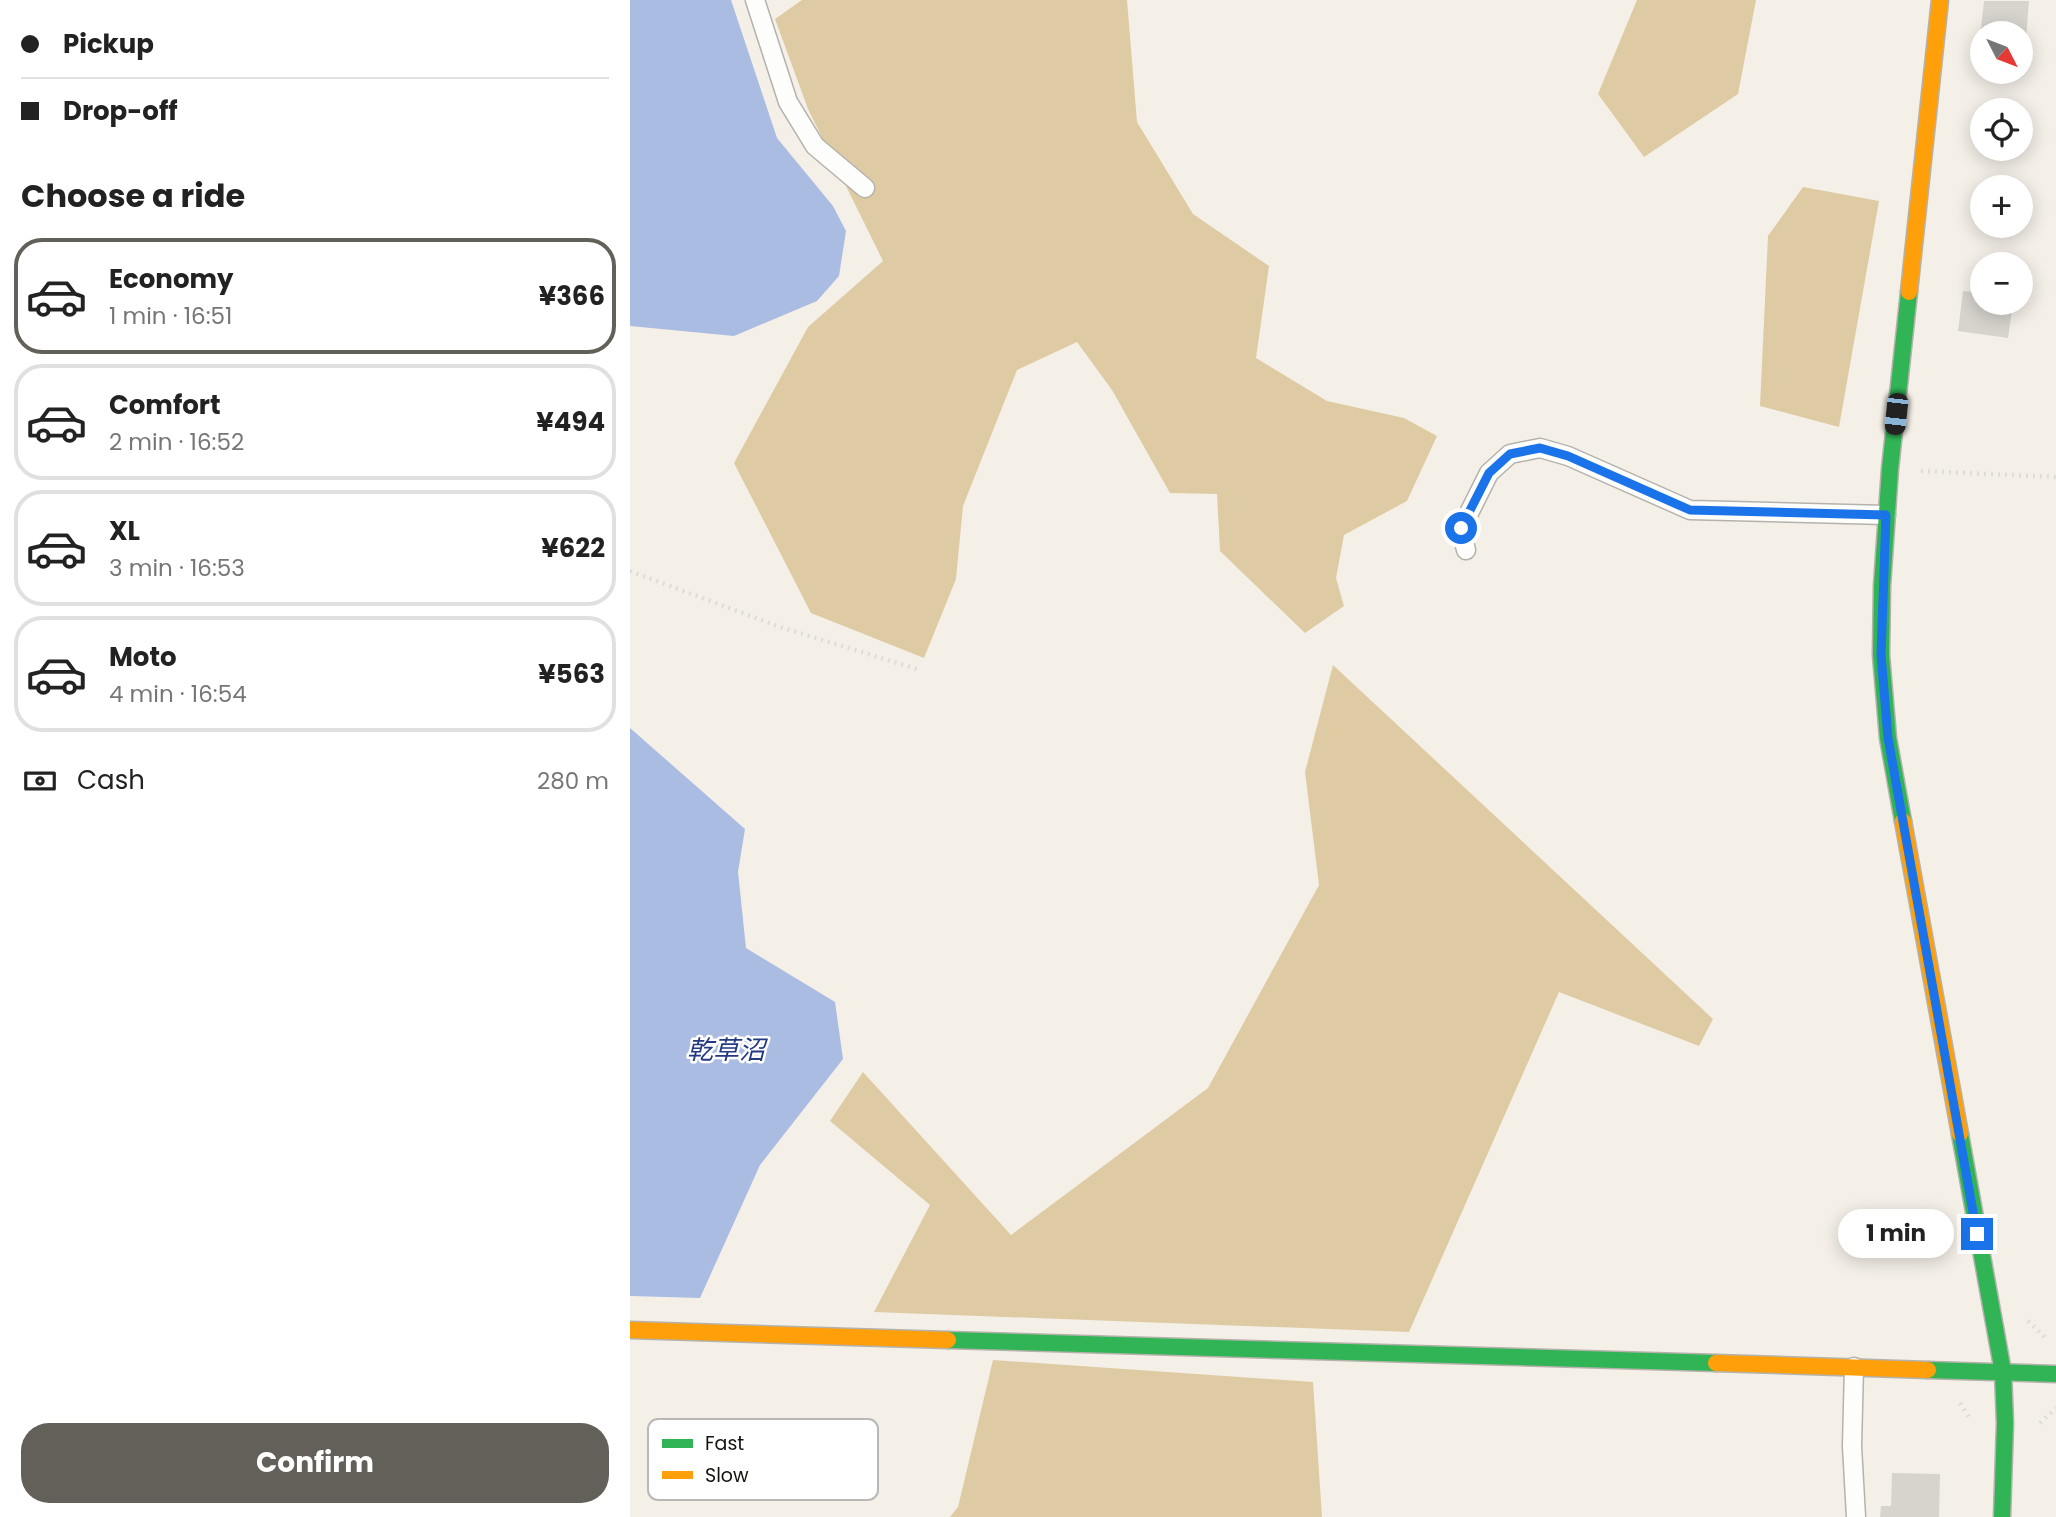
<!DOCTYPE html>
<meta charset="utf-8">
<style>
body{margin:0;font-family:Poppins,"Noto Sans JP",sans-serif;background:#f6f6f6;color:#222;height:100vh;display:flex;flex-direction:column;font-size:26px;white-space:nowrap}
*{box-sizing:border-box;margin:0}
p{font-size:23px;color:#767676}
.icon{flex:none;width:38px;height:38px;fill:none;stroke:currentColor;stroke-width:2;stroke-linecap:round;stroke-linejoin:round}
.map{position:relative;flex:1;overflow:hidden}
.sheet{display:flex;flex-direction:column;background:#fff;width:630px}
.sheet>*{flex:none}
.hud{display:grid;align-content:center;height:154px;padding:0 21px;background:#fff}
.needle{width:46px;rotate:132deg}
.fabs{position:absolute;left:1340px;top:21px;display:grid;gap:14px}
.fabs a{display:grid;place-items:center;width:63px;height:63px;border-radius:50%;background:#fff;box-shadow:0 4px 18px #0003;font-size:35px}
.end{position:absolute;width:32px;height:32px;margin:-16px;border:9px solid #1a73e8;background:#fff;box-shadow:0 0 0 4px #fff}
.from{border-radius:50%}
.bubble{position:absolute;height:49px;border-radius:24px;background:#fff;box-shadow:0 4px 18px #0003;font-size:23px;font-weight:700;line-height:49px;text-align:center}
.car{position:absolute;width:21px;height:42px;margin:-21px -10px;border-radius:9px;box-shadow:0 0 5px 2px #0007;background:linear-gradient(#222 24%,#8ab4d8 0 40%,#222 0 76%,#8ab4d8 0 86%,#222 0)}
.hud b{display:flex;align-items:center;gap:24px;height:66px;font-size:26px}
.hud b+b{border-top:2px solid #e0e0e0}
.hud i{width:18px;height:18px;background:#222}
ul{padding:0;list-style:none}
li{display:flex;align-items:center;gap:21px;height:116px;margin:0 14px 10px;padding:0 7px;border:4px solid #e0e0e0;border-radius:28px}
li div{flex:1}
li b{display:block;font-size:26px}
li em{font-style:normal;font-weight:700}
li.current{border-color:#63605a}
li>.icon{width:63px;height:63px;stroke-width:1.5}
h2{padding:0 21px;font-size:32px;line-height:84px}
.pay{display:flex;align-items:center;gap:18px;height:77px;padding:0 21px;font-size:26px}
.pay p{margin-inline-start:auto}
.action{display:flex;gap:14px;margin-top:auto;padding:14px 21px}
.action a{flex:1;height:80px;border-radius:28px;background:#63605a;color:#fff;font-size:28px;font-weight:700;line-height:80px;text-align:center}
main{display:flex;flex:1;min-height:0}
.map>svg:first-child{display:block}
.forest{fill:#dfcba3}
.water{fill:#abbce3}
.building{fill:#d7d4ce}
.lines{fill:none;stroke-linecap:round;stroke-linejoin:round}
.lane-casing{stroke:#b5b2ac;stroke-width:21}
.fast-casing{stroke:#b5b2ac;stroke-width:19}
.slow-casing{stroke:#b5b2ac;stroke-width:19}
.path{stroke:#dedcda;stroke-width:4.5;stroke-dasharray:2 5;stroke-linecap:butt}
.lane{stroke:#fdfdfc;stroke-width:18}
.fast{stroke:#30b455;stroke-width:16}
.slow{stroke:#ff9f0a;stroke-width:16}
.route{stroke:#1a73e8;stroke-width:9}
.labels{text-anchor:middle;dominant-baseline:central;stroke-width:5;stroke-linejoin:round;paint-order:stroke}
.water-label{font-size:26px;font-style:italic;fill:#233980;stroke:#fff}
.key{fill:#fff;stroke:#b9b8b7;stroke-width:2}
.key-label{font-size:19px;fill:#15130e}
</style>
<main>
<section class="sheet">
<div class="hud">
<b><i class="from"></i>Pickup</b>
<b><i></i>Drop-off</b>
</div>
<h2>Choose a ride</h2>
<ul>
<li class="current"><svg class="icon" aria-label="car" viewBox="0 0 24 24"><path d="M5 17H2v-5l4-1 3-4h7l3 4 3 1v5h-3M9 17h6M6 11h13"/><circle cx="7" cy="17" r="2"/><circle cx="17" cy="17" r="2"/></svg><div><b>Economy</b><p>1 min · 16:51</p></div><em>¥366</em></li>
<li><svg class="icon" aria-label="car" viewBox="0 0 24 24"><path d="M5 17H2v-5l4-1 3-4h7l3 4 3 1v5h-3M9 17h6M6 11h13"/><circle cx="7" cy="17" r="2"/><circle cx="17" cy="17" r="2"/></svg><div><b>Comfort</b><p>2 min · 16:52</p></div><em>¥494</em></li>
<li><svg class="icon" aria-label="car" viewBox="0 0 24 24"><path d="M5 17H2v-5l4-1 3-4h7l3 4 3 1v5h-3M9 17h6M6 11h13"/><circle cx="7" cy="17" r="2"/><circle cx="17" cy="17" r="2"/></svg><div><b>XL</b><p>3 min · 16:53</p></div><em>¥622</em></li>
<li><svg class="icon" aria-label="car" viewBox="0 0 24 24"><path d="M5 17H2v-5l4-1 3-4h7l3 4 3 1v5h-3M9 17h6M6 11h13"/><circle cx="7" cy="17" r="2"/><circle cx="17" cy="17" r="2"/></svg><div><b>Moto</b><p>4 min · 16:54</p></div><em>¥563</em></li>
</ul>
<div class="pay"><svg class="icon" aria-label="cash" viewBox="0 0 24 24"><path d="M3 7h18v10H3z"/><circle cx="12" cy="12" r="2"/></svg>Cash<p>280 m</p></div>
<div class="action"><a>Confirm</a></div>
</section>
<div class="map">
<svg width="1426" height="1517" viewBox="0 0 1426 1517">
<rect width="100%" height="100%" fill="#f4f0e8"/>
<g class="forest">
<path d="M172,0H497L507,122L563,214L639,266L626,358L697,401L774,418L807,436L777,501L714,535L706,578L714,606L675,633L590,551L587,494L540,493L482,390L447,342L387,370L333,506L326,579L294,658L181,613L104,463L178,327L253,261L178,109L145,19Z"/>
<path d="M1007,0H1126L1108,94L1014,157L968,94Z"/>
<path d="M1173,187L1249,201L1209,427L1130,406L1138,236Z"/>
<path d="M703,665L1083,1019L1069,1046L929,992L779,1332L244,1312L300,1205L200,1121L233,1072L381,1235L578,1088L689,885L675,772Z"/>
<path d="M363,1360L683,1382L692,1517H320L328,1507Z"/>
</g>
<g class="water">
<path d="M0,0H101L147,138L203,206L216,231L209,276L187,301L104,336L0,326Z"/>
<path d="M0,728L115,829L108,872L116,948L205,1002L213,1059L130,1165L70,1298L0,1296Z"/>
</g>
<g class="building">
<path d="M1354,1H1399L1396,39H1391V33H1353V37H1350Z"/>
<path d="M1333,291L1353,293V303H1383L1378,338L1328,331Z"/>
<path d="M1262,1473L1310,1474L1309,1517H1250L1251,1506H1261Z"/>
</g>
<g class="lines">
<defs>
<g id="lane">
<path d="M125,0L158,102L185,146L235,188"/>
<path d="M836,550L831,529L859,473L880,454L910,448L938,456L1060,510L1256,515"/>
<path d="M1224,1367L1222,1446L1226,1517"/>
</g>
<g id="fast">
<path d="M1273,821L1258,738L1251,655L1252,586L1260,469L1279,292"/>
<path d="M1330,1134L1373,1372L1375,1423L1372,1517"/>
<path d="M318,1340L1086,1363"/>
<path d="M1298,1370L1426,1374"/>
</g>
<g id="slow">
<path d="M1279,292L1310,0"/>
<path d="M1273,821L1330,1134"/>
<path d="M0,1330L318,1340"/>
<path d="M1086,1363L1298,1370"/>
</g>
</defs>
<use href="#lane" class="lane-casing"/>
<use href="#fast" class="fast-casing"/>
<use href="#slow" class="slow-casing"/>
<g class="path">
<path d="M1291,471L1426,477"/>
<path d="M0,571L150,627L290,670"/>
<path d="M1398,1321L1417,1339"/>
<path d="M1330,1403L1340,1419"/>
<path d="M1410,1423L1426,1408"/>
</g>
<use href="#lane" class="lane"/>
<use href="#fast" class="fast"/>
<use href="#slow" class="slow"/>
</g>
<g class="lines">
<path class="route" d="M831,528L859,473L880,454L910,448L938,456L1060,510L1256,515L1251,655L1258,738L1347,1234"/>
</g>
<g class="labels">
<g class="water-label">
<text x="96" y="1050">乾草沼</text>
</g>
</g>
<rect x="18" y="1419" width="230" height="81" rx="10" class="key"/>
<rect x="32" y="1439" width="31" height="9" fill="#30b455"/>
<rect x="32" y="1471" width="31" height="8" fill="#ff9f0a"/>
<g class="key-label">
<text x="75" y="1450">Fast</text>
<text x="75" y="1482">Slow</text>
</g>
</svg>
<div class="fabs">
<a><svg class="needle" viewBox="-14 -14 28 28"><path d="M0-13l5 13h-10z" fill="#e53935"/><path d="M0 13l5-13h-10z" fill="#767676"/></svg></a>
<a><svg class="icon" aria-label="locate" viewBox="0 0 24 24"><circle cx="12" cy="12" r="6"/><path d="M12 2v4M12 18v4M2 12h4M18 12h4"/></svg></a>
<a>+</a>
<a>−</a>
</div>
<i class="end from" style="left:831px;top:528px"></i>
<i class="end" style="left:1347px;top:1234px"></i>
<div class="bubble" style="left:1208px;top:1209px;width:116px">1 min</div>
<i class="car" style="left:1266px;top:414px;rotate:186deg"></i>
</div>
</main>
